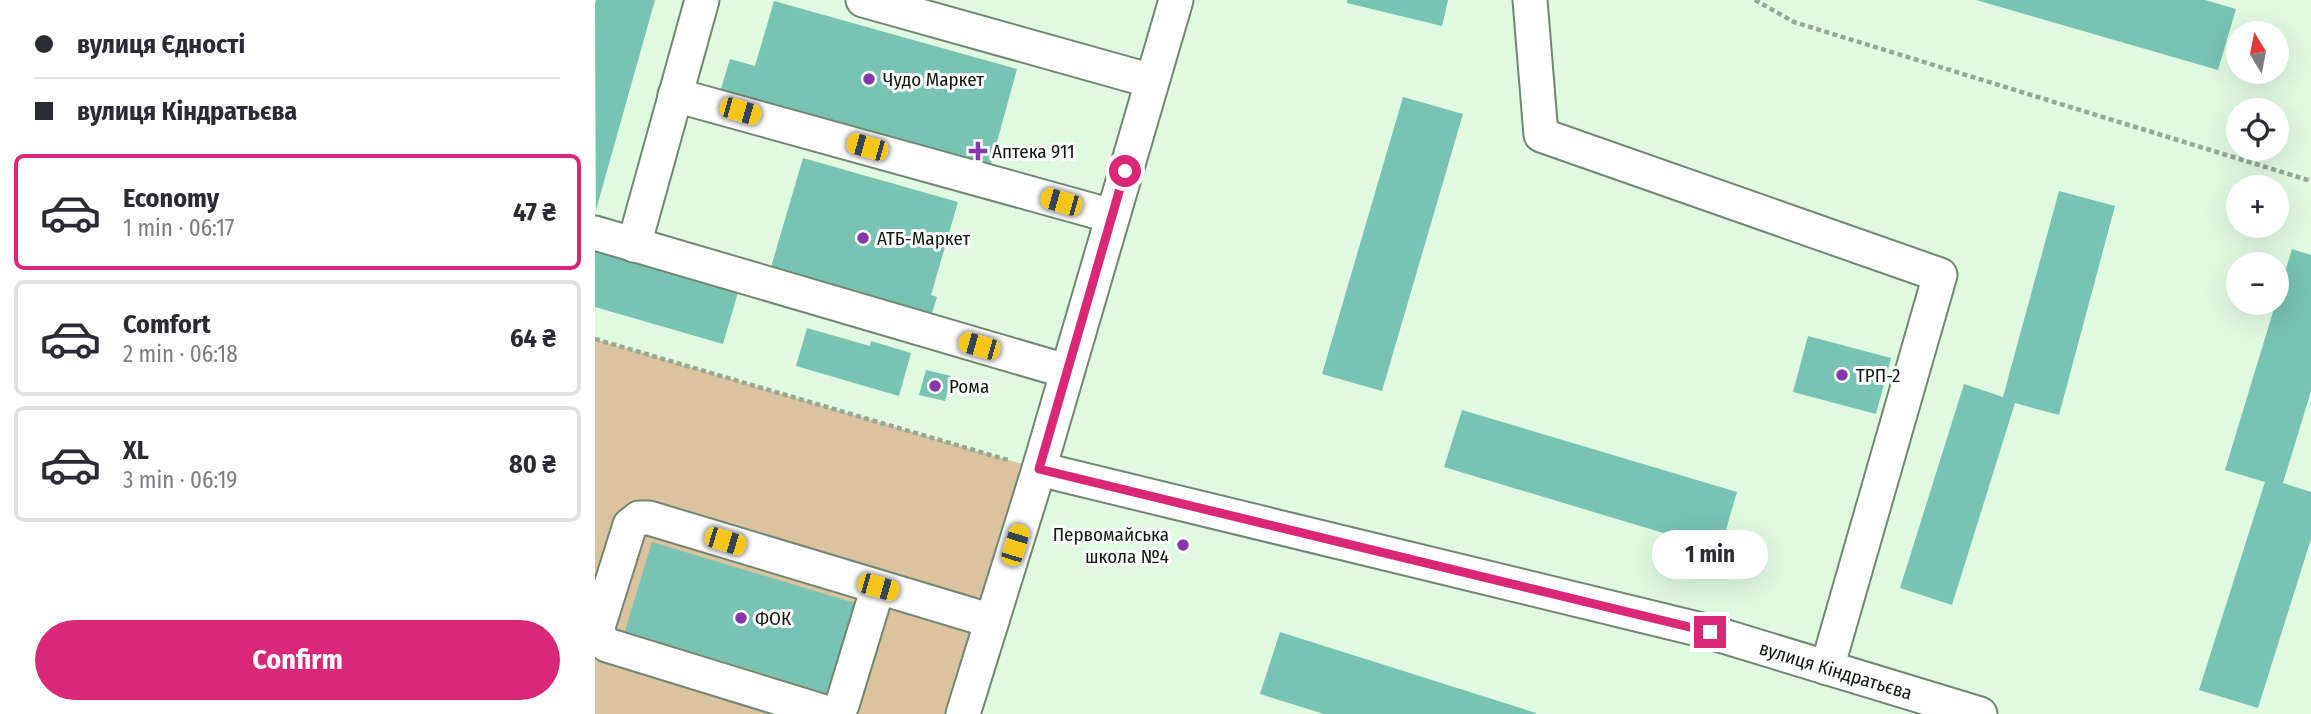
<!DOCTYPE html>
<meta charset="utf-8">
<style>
body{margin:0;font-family:"Fira Sans Condensed",sans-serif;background:#f7f7f7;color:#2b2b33;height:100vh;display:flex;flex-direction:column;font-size:26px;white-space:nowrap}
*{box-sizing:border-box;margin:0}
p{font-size:23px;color:#7c7c81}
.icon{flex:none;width:38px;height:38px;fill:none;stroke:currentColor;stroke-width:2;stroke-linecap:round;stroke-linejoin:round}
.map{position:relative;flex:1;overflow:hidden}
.drawer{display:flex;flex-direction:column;background:#fff;width:595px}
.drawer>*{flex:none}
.guide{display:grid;align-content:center;height:154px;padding:0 35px;background:#fff}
.needle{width:46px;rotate:350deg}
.fabs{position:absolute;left:1631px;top:21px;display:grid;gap:14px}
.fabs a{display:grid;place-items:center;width:63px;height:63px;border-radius:50%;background:#fff;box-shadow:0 7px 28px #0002;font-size:35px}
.end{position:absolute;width:32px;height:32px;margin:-16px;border:9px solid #db2777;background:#fff;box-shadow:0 0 0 4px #fff}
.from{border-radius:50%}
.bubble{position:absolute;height:49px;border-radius:24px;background:#fff;box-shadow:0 7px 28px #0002;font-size:23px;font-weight:700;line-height:49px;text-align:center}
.car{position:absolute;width:21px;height:42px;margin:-21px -10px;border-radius:9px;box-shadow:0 0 5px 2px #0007;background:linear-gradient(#f5c518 24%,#345 0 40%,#f5c518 0 76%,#345 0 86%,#f5c518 0)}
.guide b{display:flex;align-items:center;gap:24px;height:66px;font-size:26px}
.guide b+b{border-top:2px solid #e1e1e2}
.guide i{width:18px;height:18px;background:#2b2b33}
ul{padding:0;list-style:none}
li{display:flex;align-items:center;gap:21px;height:116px;margin:0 14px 10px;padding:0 21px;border:4px solid #e1e1e2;border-radius:10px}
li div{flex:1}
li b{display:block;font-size:26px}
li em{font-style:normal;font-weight:700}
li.current{border-color:#db2777}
li>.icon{width:63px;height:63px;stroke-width:1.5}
.cta{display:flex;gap:14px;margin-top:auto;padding:14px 35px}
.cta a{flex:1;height:80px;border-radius:42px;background:#db2777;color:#fff;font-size:28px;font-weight:700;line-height:80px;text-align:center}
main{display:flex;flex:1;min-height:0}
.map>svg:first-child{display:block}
.green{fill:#dac39e}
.building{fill:#78c3b4}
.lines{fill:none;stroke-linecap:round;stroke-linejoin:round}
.minor-casing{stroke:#708771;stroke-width:37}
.path{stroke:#94a895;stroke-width:4.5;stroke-dasharray:5 3.5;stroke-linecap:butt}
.minor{stroke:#fff;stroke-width:33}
.route{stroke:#db2777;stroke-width:9}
.poi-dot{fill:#8339ab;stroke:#fff;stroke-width:2.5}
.labels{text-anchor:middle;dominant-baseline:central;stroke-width:6;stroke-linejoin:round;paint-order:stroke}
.poi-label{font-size:19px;fill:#101810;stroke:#fff;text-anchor:start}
.street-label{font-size:19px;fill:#101810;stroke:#fff}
</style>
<main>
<section class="drawer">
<div class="guide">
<b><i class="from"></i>вулиця Єдності</b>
<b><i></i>вулиця Кіндратьєва</b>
</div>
<ul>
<li class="current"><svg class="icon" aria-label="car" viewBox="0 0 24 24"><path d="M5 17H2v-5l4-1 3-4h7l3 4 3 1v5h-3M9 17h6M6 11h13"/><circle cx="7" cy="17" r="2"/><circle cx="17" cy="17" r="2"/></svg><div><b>Economy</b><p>1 min · 06:17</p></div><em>47 ₴</em></li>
<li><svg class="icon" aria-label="car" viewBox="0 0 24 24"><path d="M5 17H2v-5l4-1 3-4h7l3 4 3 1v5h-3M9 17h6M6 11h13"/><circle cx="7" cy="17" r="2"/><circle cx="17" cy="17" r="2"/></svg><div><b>Comfort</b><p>2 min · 06:18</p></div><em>64 ₴</em></li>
<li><svg class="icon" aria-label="car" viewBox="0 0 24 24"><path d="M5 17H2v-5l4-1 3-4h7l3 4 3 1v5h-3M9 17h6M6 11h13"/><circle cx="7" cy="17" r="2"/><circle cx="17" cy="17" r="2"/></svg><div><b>XL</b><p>3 min · 06:19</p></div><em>80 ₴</em></li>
</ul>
<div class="cta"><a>Confirm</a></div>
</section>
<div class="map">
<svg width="1716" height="714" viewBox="0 0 1716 714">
<rect width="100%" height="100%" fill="#e0fae2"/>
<path class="green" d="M0,339L444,469L369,714H0Z"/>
<g class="building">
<path d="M1,0H60L1,210L0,4Z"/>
<path d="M752,0H853L847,26L752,3Z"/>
<path d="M1381,0H1610L1641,9L1623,70Z"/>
<path d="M179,1L422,69L394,171L124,95L135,59L160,66Z"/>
<path d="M808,97L868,114L787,391L727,374Z"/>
<path d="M208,158L363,202L336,295L342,297L335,320L174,274Z"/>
<path d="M1464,191L1520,206L1464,415L1420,403L1357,605L1305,588L1369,384L1408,397Z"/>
<path d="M0,247L144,289L128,344L0,307Z"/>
<path d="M1697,249L1716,255V391L1688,483L1716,492V539L1663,708L1604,690L1670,482L1630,470Z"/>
<path d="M212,328L275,346L276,341L316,353L304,396L201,366Z"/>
<path d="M1213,336L1296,358L1281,414L1198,392Z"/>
<path d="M331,370L356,376L350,401L324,395Z"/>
<path d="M867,410L1142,492L1125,550L849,467Z"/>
<path d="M57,542L263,604L235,694L30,631Z"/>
<path d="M685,632L941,713V714H729L665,694Z"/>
</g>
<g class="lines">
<defs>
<g id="minor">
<path d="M268,0L557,81"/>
<path d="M935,0L946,135L1345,275L1232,668"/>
<path d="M80,95L517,216"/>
<path d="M0,233L471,371"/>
<path d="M39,245L107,0"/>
<path id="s1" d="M444,469L1115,632L1385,714"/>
<path d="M283,587L247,705L242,713H233L12,645L5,638L3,627L35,525L44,518H54L397,621"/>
<path d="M368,714L444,469L581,0"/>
</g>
</defs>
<use href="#minor" class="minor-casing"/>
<g class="path">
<path d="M1160,0L1199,22L1716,181"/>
<path d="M0,339L416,461"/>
</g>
<use href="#minor" class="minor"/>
</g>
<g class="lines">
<path class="route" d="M530,171L444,469L1115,632"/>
</g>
<g class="poi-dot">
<circle cx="274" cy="79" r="7"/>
<path d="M379.5 140.5h7v7h7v7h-7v7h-7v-7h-7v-7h7z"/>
<circle cx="268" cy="238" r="7"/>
<circle cx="1247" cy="375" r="7"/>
<circle cx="340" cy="386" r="7"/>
<circle cx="588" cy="545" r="7"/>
<circle cx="146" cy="618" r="7"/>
</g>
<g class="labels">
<g class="poi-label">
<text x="288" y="79">Чудо Маркет</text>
<text x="397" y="151">Аптека 911</text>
<text x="282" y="238">АТБ-Маркет</text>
<text x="1261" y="375">ТРП-2</text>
<text x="354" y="386">Рома</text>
<text x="574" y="534" text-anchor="end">Первомайська<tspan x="574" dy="22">школа №4</tspan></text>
<text x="160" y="618">ФОК</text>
</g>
<g class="street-label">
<text stroke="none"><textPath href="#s1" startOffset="822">вулиця Кіндратьєва</textPath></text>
</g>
</g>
</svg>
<div class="fabs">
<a><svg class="needle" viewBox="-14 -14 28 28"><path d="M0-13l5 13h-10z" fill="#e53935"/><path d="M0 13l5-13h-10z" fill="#7c7c81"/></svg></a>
<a><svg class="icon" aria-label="locate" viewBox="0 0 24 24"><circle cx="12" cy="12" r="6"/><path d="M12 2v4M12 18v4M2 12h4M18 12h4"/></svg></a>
<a>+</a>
<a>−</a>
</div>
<i class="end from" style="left:530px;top:171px"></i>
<i class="end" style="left:1115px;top:632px"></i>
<div class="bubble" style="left:1057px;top:530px;width:116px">1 min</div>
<i class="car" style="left:145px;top:111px;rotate:106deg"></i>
<i class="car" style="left:272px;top:147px;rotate:286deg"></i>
<i class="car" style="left:466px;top:202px;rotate:286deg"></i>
<i class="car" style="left:384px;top:346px;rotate:286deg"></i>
<i class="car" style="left:130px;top:541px;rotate:107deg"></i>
<i class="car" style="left:420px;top:545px;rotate:17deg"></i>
<i class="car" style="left:283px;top:587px;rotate:106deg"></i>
</div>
</main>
